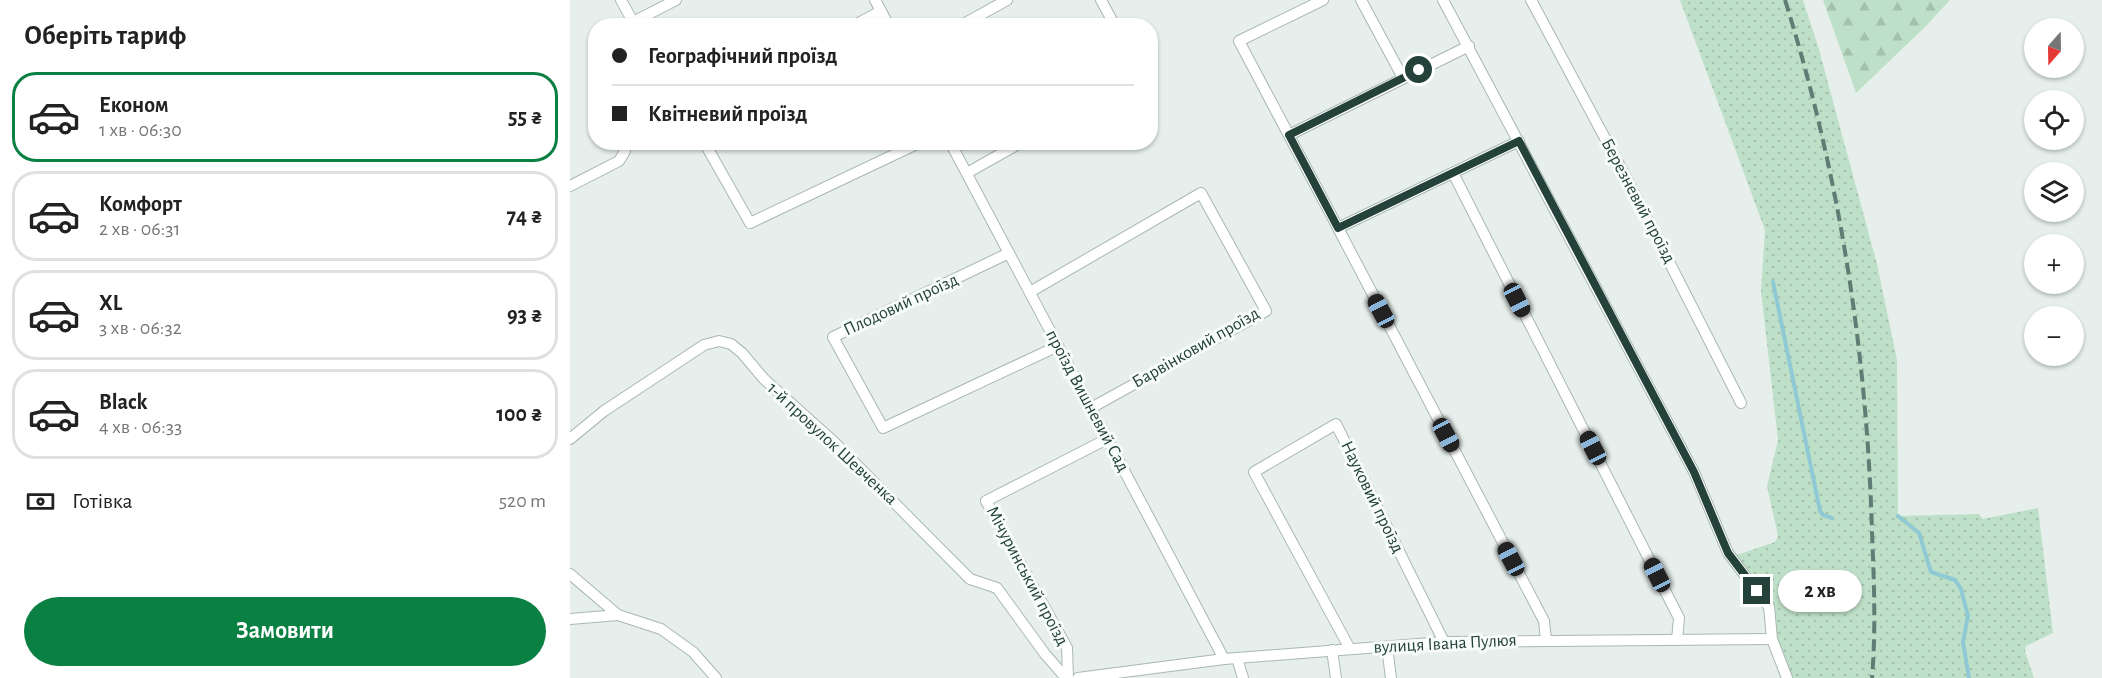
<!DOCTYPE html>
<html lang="uk">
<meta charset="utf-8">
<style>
body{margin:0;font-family:"Alegreya Sans",sans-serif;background:#f6f6f6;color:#222;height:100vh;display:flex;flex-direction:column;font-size:22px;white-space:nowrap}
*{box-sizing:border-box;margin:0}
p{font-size:20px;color:#767676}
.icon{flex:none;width:33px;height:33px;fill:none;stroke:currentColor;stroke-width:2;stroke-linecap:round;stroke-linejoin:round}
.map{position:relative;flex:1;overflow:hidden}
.details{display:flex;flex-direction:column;background:#fff;width:570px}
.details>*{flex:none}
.guide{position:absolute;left:18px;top:18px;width:570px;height:132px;border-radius:24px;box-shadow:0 2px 4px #0004;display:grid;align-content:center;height:132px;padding:0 24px;background:#fff}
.needle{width:39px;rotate:200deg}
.fabs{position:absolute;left:1454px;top:18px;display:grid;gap:12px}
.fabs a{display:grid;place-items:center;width:60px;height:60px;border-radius:50%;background:#fff;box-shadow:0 2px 4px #0004;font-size:30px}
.end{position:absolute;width:27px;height:27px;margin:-14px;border:8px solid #24423a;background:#fff;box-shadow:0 0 0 3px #fff}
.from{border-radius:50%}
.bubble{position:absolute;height:42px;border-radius:21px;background:#fff;box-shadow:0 2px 4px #0004;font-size:20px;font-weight:600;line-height:42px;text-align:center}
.car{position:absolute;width:18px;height:36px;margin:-18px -9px;border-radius:8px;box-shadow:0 0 4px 2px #0007;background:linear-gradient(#222 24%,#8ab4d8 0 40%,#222 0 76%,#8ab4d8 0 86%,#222 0)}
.guide b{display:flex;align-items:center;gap:21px;height:57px;font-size:22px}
.guide b+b{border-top:2px solid #e0e0e0}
.guide i{width:15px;height:15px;background:#222}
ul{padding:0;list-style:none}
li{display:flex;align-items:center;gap:18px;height:90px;margin:0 12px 9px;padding:0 12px;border:3px solid #e0e0e0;border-radius:24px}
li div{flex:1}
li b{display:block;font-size:22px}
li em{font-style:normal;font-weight:600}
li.selected{border-color:#0b8043}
li>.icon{width:54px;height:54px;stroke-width:1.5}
h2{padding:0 24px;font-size:27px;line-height:72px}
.pay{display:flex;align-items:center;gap:15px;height:66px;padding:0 24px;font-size:22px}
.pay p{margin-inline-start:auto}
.button{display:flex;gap:12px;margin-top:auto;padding:12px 24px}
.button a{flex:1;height:69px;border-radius:36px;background:#0b8043;color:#fff;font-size:24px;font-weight:600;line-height:69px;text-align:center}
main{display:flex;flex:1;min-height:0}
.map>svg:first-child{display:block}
.grass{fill:url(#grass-dots)}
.forest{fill:url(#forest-firs)}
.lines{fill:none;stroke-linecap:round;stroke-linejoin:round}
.stream{stroke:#8ec9d4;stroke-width:4}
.minor-casing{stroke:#a8b8b2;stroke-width:12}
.minor{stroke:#fff;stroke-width:10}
.rail{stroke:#5f7d75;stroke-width:4;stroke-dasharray:12 6;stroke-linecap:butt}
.route{stroke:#24423a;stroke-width:8}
.labels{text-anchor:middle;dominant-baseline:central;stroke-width:6;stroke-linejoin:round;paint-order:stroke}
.street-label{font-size:18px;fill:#24423a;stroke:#f7fbf9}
</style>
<main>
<section class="details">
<h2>Оберіть тариф</h2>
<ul>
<li class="selected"><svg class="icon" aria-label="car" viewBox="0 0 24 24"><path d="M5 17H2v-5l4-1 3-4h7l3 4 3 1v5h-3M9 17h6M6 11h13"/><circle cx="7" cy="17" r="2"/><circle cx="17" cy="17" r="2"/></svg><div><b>Економ</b><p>1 хв · 06:30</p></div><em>55 ₴</em></li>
<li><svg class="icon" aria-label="car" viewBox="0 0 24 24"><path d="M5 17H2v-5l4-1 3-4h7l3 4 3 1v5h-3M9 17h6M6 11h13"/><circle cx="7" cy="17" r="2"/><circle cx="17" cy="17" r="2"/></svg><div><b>Комфорт</b><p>2 хв · 06:31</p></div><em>74 ₴</em></li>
<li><svg class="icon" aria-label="car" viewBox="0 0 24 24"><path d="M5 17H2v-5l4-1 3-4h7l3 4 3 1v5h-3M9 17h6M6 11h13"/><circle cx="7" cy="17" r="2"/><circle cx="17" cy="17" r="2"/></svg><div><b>XL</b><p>3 хв · 06:32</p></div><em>93 ₴</em></li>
<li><svg class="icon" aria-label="car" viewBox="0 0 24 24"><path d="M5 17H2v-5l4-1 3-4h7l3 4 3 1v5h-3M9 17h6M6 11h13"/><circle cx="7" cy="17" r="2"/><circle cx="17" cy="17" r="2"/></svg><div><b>Black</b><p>4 хв · 06:33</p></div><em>100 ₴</em></li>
</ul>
<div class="pay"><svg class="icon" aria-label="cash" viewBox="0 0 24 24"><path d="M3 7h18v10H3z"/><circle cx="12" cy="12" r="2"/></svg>Готівка<p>520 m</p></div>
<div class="button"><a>Замовити</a></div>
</section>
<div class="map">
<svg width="1532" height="678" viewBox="0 0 1532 678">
<defs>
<pattern id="grass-dots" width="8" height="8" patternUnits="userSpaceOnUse" patternTransform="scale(1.5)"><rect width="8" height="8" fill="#bfe0c8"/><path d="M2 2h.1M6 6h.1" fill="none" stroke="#a4c1ad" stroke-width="1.8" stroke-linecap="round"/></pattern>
<pattern id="forest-firs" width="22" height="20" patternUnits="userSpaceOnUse" patternTransform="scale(1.5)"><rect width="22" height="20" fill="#bfe0c8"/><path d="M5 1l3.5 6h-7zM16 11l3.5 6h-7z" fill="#a4c1ad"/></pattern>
</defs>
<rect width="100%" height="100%" fill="#e6efeb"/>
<path class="grass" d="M1110,0H1233L1248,46L1307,264L1327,360L1328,516L1409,514L1413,519L1468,508L1483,633L1456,646L1455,651L1464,678H1217L1199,607L1161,557L1205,542L1208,536L1197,486L1208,440L1191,291L1195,230Z"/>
<path class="forest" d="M1253,0H1380L1354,28L1286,93Z"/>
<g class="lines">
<g class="stream">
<path d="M1203,282L1250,511L1253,515L1262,518"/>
<path d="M1328,516L1349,533L1361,572L1385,580L1391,589L1398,616L1393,642L1399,678"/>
</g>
<defs>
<g id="minor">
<path d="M51,0L63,22L106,0"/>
<path d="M305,0L319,26"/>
<path d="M531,0L545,26"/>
<path d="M753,0L669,41L768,228"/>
<path d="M791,0L833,78"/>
<path d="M873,0L1124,472L1158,553L1199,607L1202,639L1217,678"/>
<path d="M961,0L1059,183L1171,403"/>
<path d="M283,26L311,11"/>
<path d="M390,26L437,0"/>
<path d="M24,92L26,95"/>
<path d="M719,135L899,46"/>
<path d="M949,141L768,228L974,621L976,640"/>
<path d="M134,142L180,223L351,142"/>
<path d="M380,142L654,659"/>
<path d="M397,173L452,142"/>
<path d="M883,173L1109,618L1107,640"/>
<path d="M0,186L49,161L55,151L54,142"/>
<path d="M439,253L263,337L313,428L488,346"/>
<path d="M460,292L631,193L696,311L521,408"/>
<path d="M0,439L34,411L134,345L149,341L161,344L172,353L194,379L264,442L400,579L427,588L475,654L496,678"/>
<path d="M0,574L48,615L91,629L123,652L146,678"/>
<path d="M0,619L48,615"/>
<path d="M817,647L821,678"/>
<path d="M780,649L684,472L766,424L874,642"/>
<path d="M762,650L766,678"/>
<path d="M667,658L673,678"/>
<path d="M498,678L497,648L416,501L537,439"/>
<path d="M508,678L654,659L874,642L1202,639"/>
</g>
</defs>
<use href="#minor" class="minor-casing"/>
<use href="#minor" class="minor"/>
<path class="rail" d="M1215,0C1269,172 1297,352 1302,532C1304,581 1306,630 1302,678"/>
</g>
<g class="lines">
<path class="route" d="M849,70L719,135L768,228L949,141L1124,472L1158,553L1187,591"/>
</g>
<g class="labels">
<g class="street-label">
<text transform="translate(1068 201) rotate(62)">Березневий проїзд</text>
<text transform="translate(331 305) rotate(-25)">Плодовий проїзд</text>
<text transform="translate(626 348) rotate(-30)">Барвінковий проїзд</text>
<text transform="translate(517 401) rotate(62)">проїзд Вишневий Сад</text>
<text transform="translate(262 444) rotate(43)">1-й провулок Шевченка</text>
<text transform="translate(802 497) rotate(64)">Науковий проїзд</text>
<text transform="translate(457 576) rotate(62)">Мічуринський проїзд</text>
<text transform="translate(875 644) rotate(-3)">вулиця Івана Пулюя</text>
</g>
</g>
</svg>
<div class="fabs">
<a><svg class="needle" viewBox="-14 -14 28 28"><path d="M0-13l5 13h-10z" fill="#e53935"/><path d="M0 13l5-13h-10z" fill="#767676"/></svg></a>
<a><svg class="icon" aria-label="locate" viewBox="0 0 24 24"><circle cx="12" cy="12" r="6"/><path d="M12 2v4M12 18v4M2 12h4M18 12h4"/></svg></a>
<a><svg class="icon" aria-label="layers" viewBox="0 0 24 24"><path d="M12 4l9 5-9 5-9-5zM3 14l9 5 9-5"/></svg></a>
<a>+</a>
<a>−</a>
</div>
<i class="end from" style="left:849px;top:70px"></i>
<i class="end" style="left:1187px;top:591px"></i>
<div class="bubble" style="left:1208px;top:570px;width:84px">2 хв</div>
<i class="car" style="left:947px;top:300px;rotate:153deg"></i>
<i class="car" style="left:811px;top:311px;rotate:332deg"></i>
<i class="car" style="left:876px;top:435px;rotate:152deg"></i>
<i class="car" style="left:1023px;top:448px;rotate:333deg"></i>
<i class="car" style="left:941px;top:559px;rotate:332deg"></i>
<i class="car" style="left:1087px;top:575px;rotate:333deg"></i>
<div class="guide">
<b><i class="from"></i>Географічний проїзд</b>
<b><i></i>Квітневий проїзд</b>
</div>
</div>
</main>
